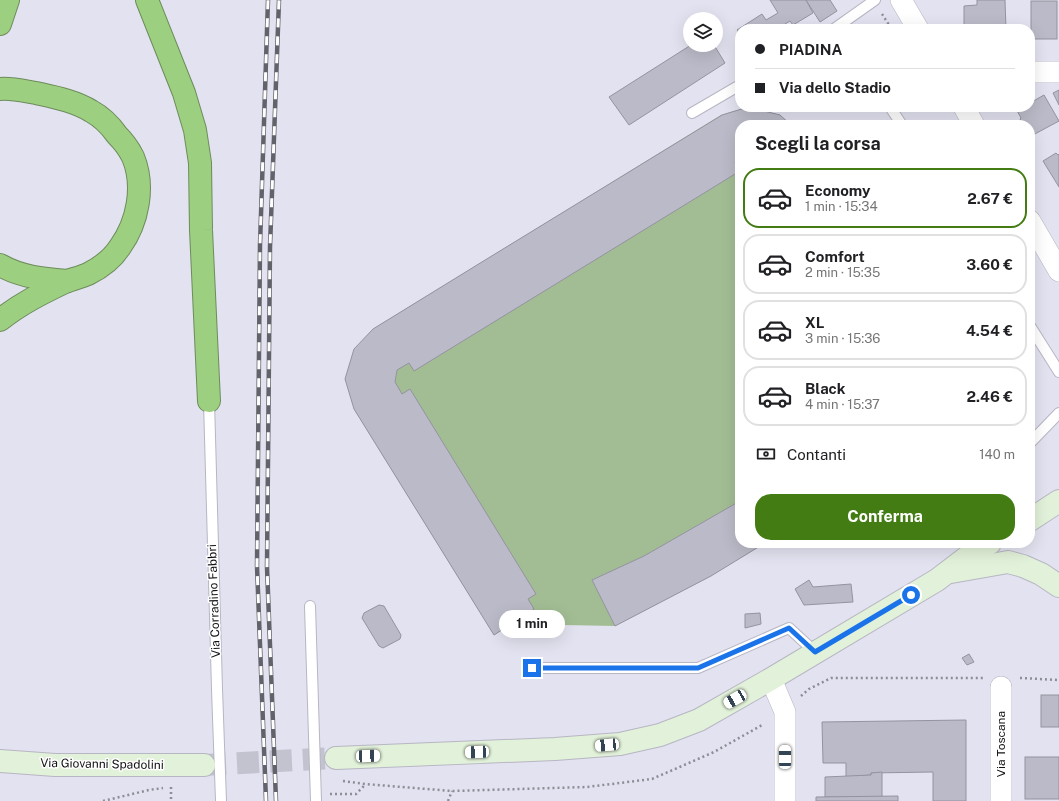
<!DOCTYPE html>
<html lang="it">
<meta charset="utf-8">
<style>
body{margin:0;font-family:"Public Sans",sans-serif;background:#f6f6f6;color:#202124;height:100vh;display:flex;flex-direction:column;font-size:15px;white-space:nowrap}
*{box-sizing:border-box;margin:0}
p{font-size:13px;color:#757577}
.icon{flex:none;width:22px;height:22px;fill:none;stroke:currentColor;stroke-width:2;stroke-linecap:round;stroke-linejoin:round}
.map{position:relative;flex:1;overflow:hidden}
.sheet{position:absolute;left:735px;top:120px;width:300px;height:428px;display:flex;flex-direction:column;background:#fff;border-radius:16px;box-shadow:0 4px 16px #0002}
.sheet>*{flex:none}
.hud{position:absolute;left:735px;top:24px;width:300px;height:88px;border-radius:16px;box-shadow:0 4px 16px #0002;display:grid;align-content:center;height:88px;padding:0 20px;background:#fff}
.buttons{position:absolute;left:683px;top:12px;display:grid;gap:8px}
.buttons a{display:grid;place-items:center;width:40px;height:40px;border-radius:50%;background:#fff;box-shadow:0 4px 16px #0002;font-size:20px}
.end{position:absolute;width:18px;height:18px;margin:-9px;border:5px solid #1a73e8;background:#fff;box-shadow:0 0 0 2px #fff}
.from{border-radius:50%}
.bubble{position:absolute;height:28px;border-radius:14px;background:#fff;box-shadow:0 4px 16px #0002;font-size:13px;font-weight:700;line-height:28px;text-align:center}
.car{position:absolute;width:12px;height:24px;margin:-12px -6px;border-radius:5px;box-shadow:0 0 3px 1px #0007;background:linear-gradient(#fff 24%,#345 0 40%,#fff 0 76%,#345 0 86%,#fff 0)}
.hud b{display:flex;align-items:center;gap:14px;height:38px;font-size:15px}
.hud b+b{border-top:1px solid #e0e0e0}
.hud i{width:10px;height:10px;background:#202124}
ul{padding:0;list-style:none}
li{display:flex;align-items:center;gap:12px;height:60px;margin:0 8px 6px;padding:0 12px;border:2px solid #e0e0e0;border-radius:16px}
li div{flex:1}
li b{display:block;font-size:15px}
li em{font-style:normal;font-weight:700}
li.selected{border-color:#437c13}
li>.icon{width:36px;height:36px;stroke-width:1.5}
h2{padding:0 20px;font-size:18px;line-height:48px}
.pay{display:flex;align-items:center;gap:10px;height:44px;padding:0 20px;font-size:15px}
.pay p{margin-inline-start:auto}
.primary-button{display:flex;gap:8px;margin-top:auto;padding:8px 20px}
.primary-button a{flex:1;height:46px;border-radius:16px;background:#437c13;color:#fff;font-size:16px;font-weight:700;line-height:46px;text-align:center}
.map>svg:first-child{display:block}
.green{fill:#a2bd94}
.building{fill:#bbbac8;stroke:#9493a0}
.lines{fill:none;stroke-linecap:round;stroke-linejoin:round}
.secondary-tunnel{stroke:#c3c2cf;stroke-width:22;stroke-dasharray:22 11;stroke-linecap:butt}
.lane-casing{stroke:#b7b6c3;stroke-width:12}
.street-casing{stroke:#b7b6c3;stroke-width:22}
.secondary-casing{stroke:#b7b6c3;stroke-width:24}
.highway-casing{stroke:#6c8c5b;stroke-width:24}
.path{stroke:#8d8d96;stroke-width:2.5;stroke-dasharray:2 3;stroke-linecap:butt}
.lane{stroke:#fff;stroke-width:10}
.street{stroke:#fff;stroke-width:21}
.secondary{stroke:#e2f1d9;stroke-width:22}
.highway{stroke:#9dcf81;stroke-width:22}
.rail-casing{stroke:#62626a;stroke-width:4.5}
.rail{stroke:#fff;stroke-width:3;stroke-dasharray:9;stroke-linecap:butt}
.route{stroke:#1a73e8;stroke-width:5}
.labels{text-anchor:middle;dominant-baseline:central;stroke-width:3;stroke-linejoin:round;paint-order:stroke}
.street-label{font-size:12px;fill:#101014;stroke:#fff}
</style>
<div class="map">
<svg width="1059" height="801" viewBox="0 0 1059 801">
<rect width="100%" height="100%" fill="#e3e2f0"/>
<path class="green" d="M748,107L780,115L791,125H740V543H765L711,576L615,626L512,624L494,635L354,409L373,329L721,115Z"/>
<g class="building">
<path d="M770,0H806L813,13L793,25L790,21L777,29H740V34L737,30L762,14L766,20L778,13Z"/>
<path d="M806,0H830L837,11L820,22Z"/>
<path d="M977,0H1005L1006,29H964V6L977,5Z"/>
<rect x="1031" y="1" width="26" height="38"/>
<path d="M691,45H714L725,63L629,125L609,97Z"/>
<path d="M1059,90V105L1053,93Z"/>
<path d="M1044,95L1059,121L1033,135L1030,131V125H1023L1020,119L1021,118L1015,107H1030V103Z"/>
<path d="M748,107L780,115L791,125H740V160L735,162L740,171L414,371L409,363L397,370L395,382L402,394L410,389L536,594L528,599L534,609L494,635L354,409L345,379L354,349L373,329L477,265L722,115Z"/>
<path d="M1056,153L1058,155L1059,154V187L1043,161Z"/>
<path d="M740,501V543H765L711,576L615,626L592,580L644,556Z"/>
<path d="M809,580L813,587L851,584L853,602L804,605L795,589Z"/>
<path d="M379,605L384,606L401,635L400,639L383,648L379,646L362,618L364,613Z"/>
<path d="M760,613L761,624L745,628V614Z"/>
<path d="M969,654L974,662L967,665L962,658Z"/>
<rect x="1041" y="695" width="18" height="32"/>
<path d="M966,720V801H933V772L871,773V775L846,777V763H823L822,722Z"/>
<rect x="1025" y="757" width="34" height="42"/>
<path d="M882,772V797H825V777L871,775V773Z"/>
<path d="M898,796V801H816V797Z"/>
</g>
<g class="lines">
<path class="secondary-tunnel" d="M204,765L336,758"/>
<defs>
<g id="lane">
<path d="M834,29L875,0"/>
<path d="M890,107L902,125"/>
<path d="M692,113L740,85"/>
<path d="M1030,326L1059,372"/>
<path d="M209,401L217,689L221,801"/>
<path d="M1030,443L1059,413"/>
<path d="M310,606L316,801"/>
<path d="M532,668H698L789,628L815,652"/>
</g>
<g id="street">
<path d="M901,0L918,29"/>
<path d="M1030,72H1059"/>
<path d="M964,107L974,125"/>
<path d="M1030,221L1059,271"/>
<path d="M771,679L785,712V801"/>
<path d="M1001,801V687"/>
</g>
<g id="secondary">
<path d="M1030,520L1059,501"/>
<path d="M951,572L1008,562L1023,566L1041,574L1059,586"/>
<path d="M336,758L555,749L620,744L660,735L699,720L771,679L937,580L975,551L990,543"/>
<path d="M0,761L55,765H204"/>
</g>
<g id="highway">
<path d="M147,0L184,93L195,130L200,163L201,230L209,401"/>
<path d="M0,24L8,0"/>
<path d="M0,89C12,88 24,91 36,93C54,97 75,101 91,111C102,117 110,125 117,135C123,141 129,149 133,157C145,186 138,222 120,247C113,258 100,268 88,274C81,277 73,279 65,282C42,293 20,304 0,320"/>
<path d="M0,265C21,277 43,279 67,281"/>
</g>
</defs>
<use href="#lane" class="lane-casing"/>
<use href="#street" class="street-casing"/>
<use href="#secondary" class="secondary-casing"/>
<use href="#highway" class="highway-casing"/>
<g class="path">
<path d="M882,14L891,28"/>
<path d="M1020,678L1059,680"/>
<path d="M801,696L809,689L831,678H983"/>
<path d="M343,781L365,784L452,791L587,787L652,779L714,752L764,724"/>
<path d="M171,787V801"/>
<path d="M330,794H356L365,785"/>
<path d="M103,801L149,790L163,788"/>
<path d="M448,801L452,791"/>
</g>
<use href="#lane" class="lane"/>
<use href="#street" class="street"/>
<use href="#secondary" class="secondary"/>
<use href="#highway" class="highway"/>
<defs>
<g id="rail">
<path d="M266,801L257,566L260,245L268,0"/>
<path d="M276,801L267,567L270,247L279,0"/>
</g>
</defs>
<use href="#rail" class="rail-casing"/>
<use href="#rail" class="rail"/>
</g>
<g class="lines">
<path class="route" d="M532,668H698L789,628L815,652L911,595"/>
</g>
<g class="labels">
<g class="street-label">
<text transform="translate(214 601) rotate(-92)">Via Corradino Fabbri</text>
<text transform="translate(1001 744) rotate(-90)">Via Toscana</text>
<text transform="translate(102 764) rotate(1)">Via Giovanni Spadolini</text>
</g>
</g>
</svg>
<div class="buttons">
<a><svg class="icon" aria-label="layers" viewBox="0 0 24 24"><path d="M12 4l9 5-9 5-9-5zM3 14l9 5 9-5"/></svg></a>
</div>
<i class="end from" style="left:911px;top:595px"></i>
<i class="end" style="left:532px;top:668px"></i>
<div class="bubble" style="left:499px;top:610px;width:66px">1 min</div>
<i class="car" style="left:735px;top:699px;rotate:240deg"></i>
<i class="car" style="left:607px;top:745px;rotate:265deg"></i>
<i class="car" style="left:477px;top:752px;rotate:268deg"></i>
<i class="car" style="left:368px;top:756px;rotate:88deg"></i>
<i class="car" style="left:785px;top:757px;rotate:0deg"></i>
<div class="hud">
<b><i class="from"></i>PIADINA</b>
<b><i></i>Via dello Stadio</b>
</div>
<section class="sheet">
<h2>Scegli la corsa</h2>
<ul>
<li class="selected"><svg class="icon" aria-label="car" viewBox="0 0 24 24"><path d="M5 17H2v-5l4-1 3-4h7l3 4 3 1v5h-3M9 17h6M6 11h13"/><circle cx="7" cy="17" r="2"/><circle cx="17" cy="17" r="2"/></svg><div><b>Economy</b><p>1 min · 15:34</p></div><em>2.67 €</em></li>
<li><svg class="icon" aria-label="car" viewBox="0 0 24 24"><path d="M5 17H2v-5l4-1 3-4h7l3 4 3 1v5h-3M9 17h6M6 11h13"/><circle cx="7" cy="17" r="2"/><circle cx="17" cy="17" r="2"/></svg><div><b>Comfort</b><p>2 min · 15:35</p></div><em>3.60 €</em></li>
<li><svg class="icon" aria-label="car" viewBox="0 0 24 24"><path d="M5 17H2v-5l4-1 3-4h7l3 4 3 1v5h-3M9 17h6M6 11h13"/><circle cx="7" cy="17" r="2"/><circle cx="17" cy="17" r="2"/></svg><div><b>XL</b><p>3 min · 15:36</p></div><em>4.54 €</em></li>
<li><svg class="icon" aria-label="car" viewBox="0 0 24 24"><path d="M5 17H2v-5l4-1 3-4h7l3 4 3 1v5h-3M9 17h6M6 11h13"/><circle cx="7" cy="17" r="2"/><circle cx="17" cy="17" r="2"/></svg><div><b>Black</b><p>4 min · 15:37</p></div><em>2.46 €</em></li>
</ul>
<div class="pay"><svg class="icon" aria-label="cash" viewBox="0 0 24 24"><path d="M3 7h18v10H3z"/><circle cx="12" cy="12" r="2"/></svg>Contanti<p>140 m</p></div>
<div class="primary-button"><a>Conferma</a></div>
</section>
</div>
